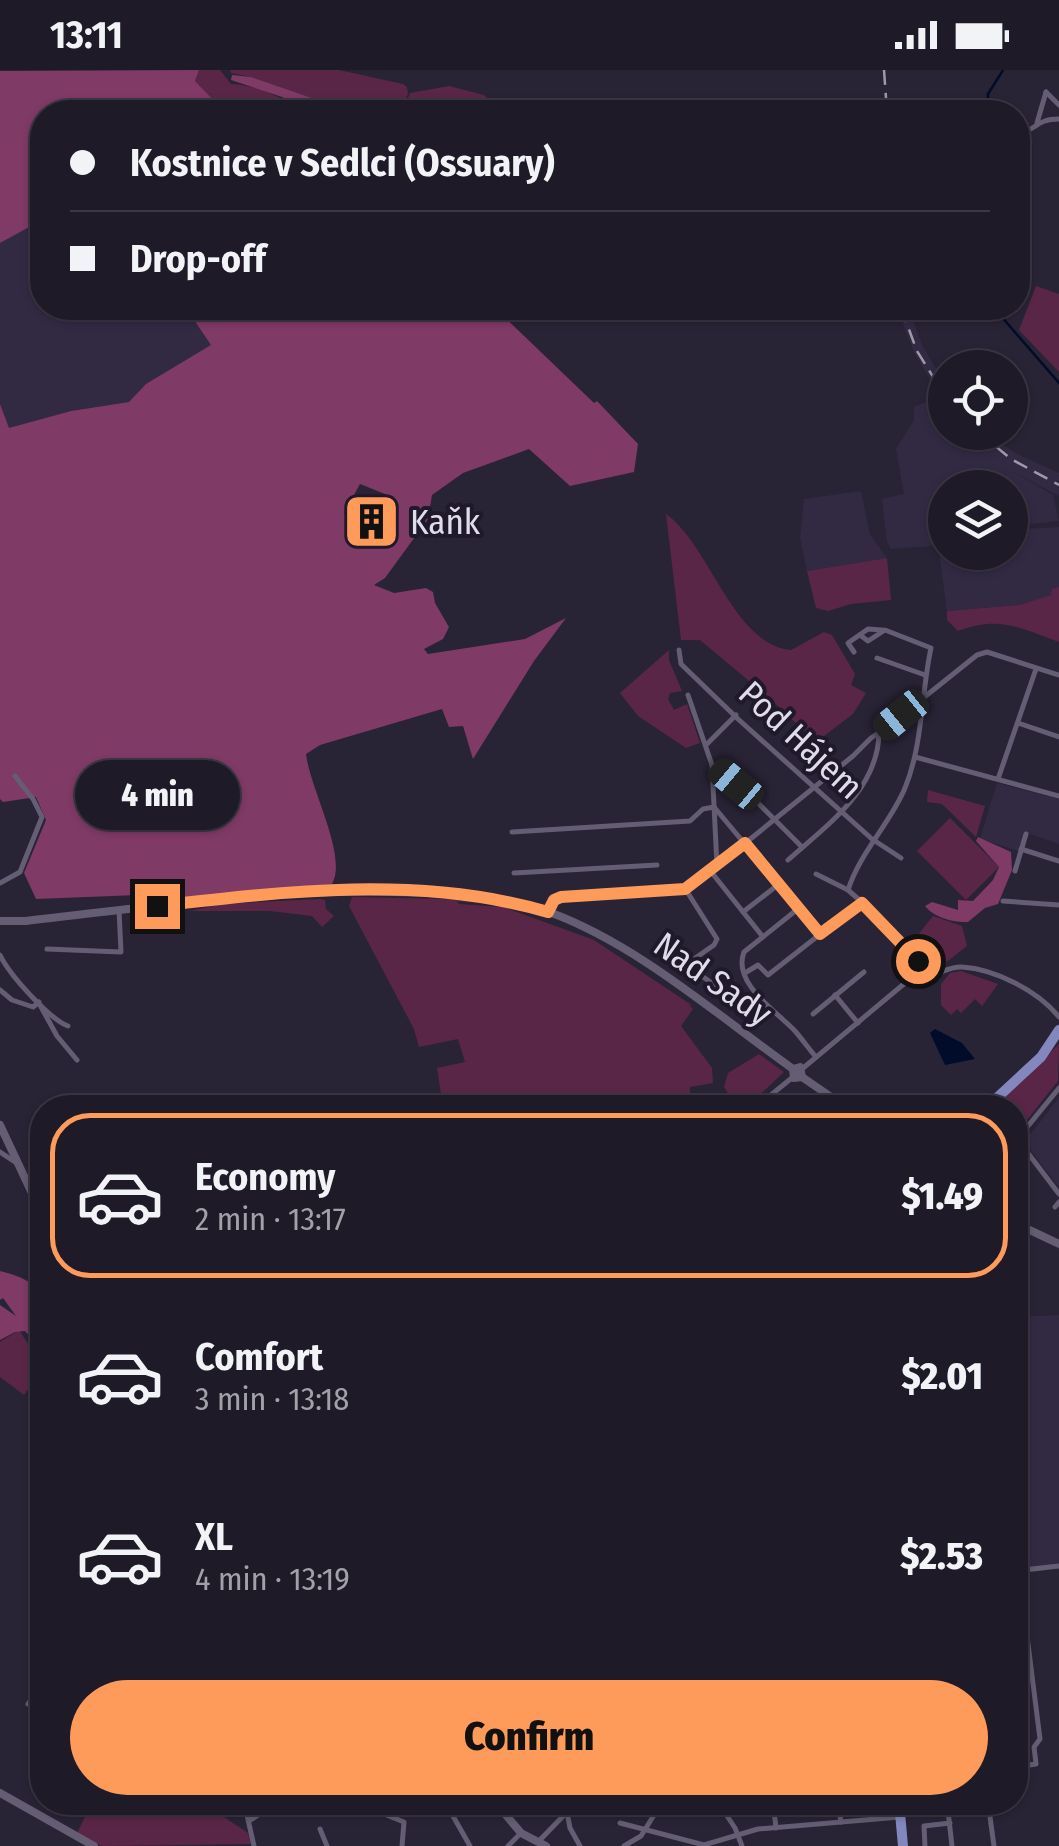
<!DOCTYPE html>
<meta charset="utf-8">
<style>
body{margin:0;font-family:"Fira Sans Condensed",sans-serif;background:#2c2734;color:#f1f3f6;height:100vh;display:flex;flex-direction:column;font-size:38px;white-space:nowrap}
*{box-sizing:border-box;margin:0}
p{font-size:32px;color:#a1a1a8}
.icon{flex:none;width:55px;height:55px;fill:none;stroke:currentColor;stroke-width:2;stroke-linecap:round;stroke-linejoin:round}
.map{position:relative;flex:1;overflow:hidden}
.side{position:absolute;left:30px;top:1025px;width:998px;height:720px;display:flex;flex-direction:column;background:#1f1a28;border-radius:40px;box-shadow:0 2px 8px #0004,0 0 0 2px #3c3845}
.side>*{flex:none}
.hud{position:absolute;left:30px;top:30px;width:1000px;height:220px;border-radius:40px;box-shadow:0 2px 8px #0004,0 0 0 2px #3c3845;display:grid;align-content:center;height:220px;padding:0 40px;background:#1f1a28}
.fabs{position:absolute;left:928px;top:280px;display:grid;gap:20px}
.fabs a{display:grid;place-items:center;width:100px;height:100px;border-radius:50%;background:#1f1a28;box-shadow:0 2px 8px #0004,0 0 0 2px #3c3845;font-size:50px}
.end{position:absolute;width:45px;height:45px;margin:-22px;border:12px solid #ff9b5a;background:#111;box-shadow:0 0 0 5px #111}
.from{border-radius:50%}
.bubble{position:absolute;height:70px;border-radius:35px;background:#1f1a28;box-shadow:0 2px 8px #0004,0 0 0 2px #3c3845;font-size:32px;font-weight:800;line-height:70px;text-align:center}
.car{position:absolute;width:30px;height:60px;margin:-30px -15px;border-radius:12px;box-shadow:0 0 8px 2px #0007;background:linear-gradient(#222 24%,#8ab4d8 0 40%,#222 0 76%,#8ab4d8 0 86%,#222 0)}
.hud b{display:flex;align-items:center;gap:35px;height:95px;font-size:38px}
.hud b+b{border-top:2px solid #3c3845}
.hud i{width:25px;height:25px;background:#f1f3f6}
ul{padding:18px 0 0;list-style:none}
li{display:flex;align-items:center;gap:30px;height:165px;margin:0 20px 15px;padding:0 20px;border:5px solid transparent;border-radius:40px}
li div{flex:1}
li b{display:block;font-size:38px}
li em{font-style:normal;font-weight:800}
li.current{border-color:#ff9b5a}
li>.icon{width:90px;height:90px;stroke-width:1.5}
.primary-button{display:flex;gap:20px;margin-top:auto;padding:20px 40px}
.primary-button a{flex:1;height:115px;border-radius:60px;background:#ff9b5a;color:#111;font-size:40px;font-weight:800;line-height:115px;text-align:center}
.status{display:flex;justify-content:space-between;align-items:center;height:70px;padding:0 50px;background:#1f1a28;direction:ltr}
.status svg{height:28px;fill:currentColor}
.map>svg:first-child{display:block}
.built{fill:#322a43}
.green{fill:#5a2647}
.forest{fill:#7f3a66;fill-rule:evenodd}
.water{fill:#000c29}
.lines{fill:none;stroke-linecap:round;stroke-linejoin:round}
.stream{stroke:#000c29;stroke-width:2.5}
.street{stroke:#645d73;stroke-width:5}
.secondary{stroke:#645d73;stroke-width:8}
.primary{stroke:#8287bd;stroke-width:10}
.rail{stroke:#9e9aa9;stroke-width:2.5;stroke-dasharray:15 8;stroke-linecap:butt}
.route{stroke:#ff9b5a;stroke-width:12}
.labels{text-anchor:middle;dominant-baseline:central;stroke-width:8;stroke-linejoin:round;paint-order:stroke}
.poi-label{font-size:35px;fill:#e0ddea;stroke:#1f192b;text-anchor:start}
.street-label{font-size:35px;fill:#e0ddea;stroke:#1f192b}
</style>
<div class="status"><b>13:11</b><svg viewBox="0 0 49 12"><path d="M0 12V9h3v3zM5 12V6h3v6zM10 12V3h3v9zM15 12V0h3v12zM26 1h20v11H26zM47 4h2v5h-2z"/></svg></div>
<div class="map">
<svg width="1059" height="1776" viewBox="0 0 1059 1776">
<rect width="100%" height="100%" fill="#292336"/>
<g class="built">
<path d="M42,149V238H186L212,275L129,332L71,341L9,359L0,334V173Z"/>
<path d="M897,238H908L923,277L945,314V362L988,363L1015,383L1059,403V426L1008,399L1053,425L1059,451L1010,456V418H945V475L891,479L887,472L882,429L904,424L896,379L914,350V337L940,326L914,282Z"/>
<path d="M861,421L870,465L887,488L807,501L800,468L804,429Z"/>
<path d="M1059,457V517L1053,519L1052,525L1019,535L947,541L939,483L1010,482V471L1025,459Z"/>
<path d="M997,713L1059,729V774L1025,762L1018,781L980,769Z"/>
<path d="M1059,1028V1117L1024,1072Z"/>
<path d="M1059,1245V1495L1015,1499V1247Z"/>
</g>
<g class="green">
<path d="M199,0H220L231,14C253,14 286,28 303,42H225L195,11Z"/>
<path d="M230,0H339L403,14L407,17L408,24L400,42H318L312,28L251,7L231,3Z"/>
<path d="M449,16L484,25L501,42H402L410,23Z"/>
<path d="M1036,216L1059,224V302L1019,260Z"/>
<path d="M666,444C710,475 733,575 791,580L824,562L832,565L855,604L851,615L866,623L853,644L816,672L767,626L700,570H681Z"/>
<path d="M887,488L891,530L851,534L828,541L816,538L807,501Z"/>
<path d="M1059,517V572C1020,558 999,545 958,561L947,550V541L1019,535L1051,525L1052,519Z"/>
<path d="M669,580V590L682,621L670,623L668,629L674,640L687,634L700,673L686,678L638,646L620,623Z"/>
<path d="M928,720L985,736L976,767L942,734L927,732Z"/>
<path d="M950,748L999,797L966,830L917,781Z"/>
<path d="M352,827L448,829L484,834L457,831L459,834L503,837L594,870L693,936L689,935L693,939L681,956L712,998L713,1013L690,1017V1023L659,1029L657,1025L612,1034V1037H443L437,998L465,992L458,969L419,977L414,959L349,836Z"/>
<path d="M320,829L325,830L326,839L334,846L322,857L312,846L270,841H190L222,834Z"/>
<path d="M933,846L962,856L967,876L935,901L910,875Z"/>
<path d="M961,901L998,914L982,936L975,929L961,943L957,939L951,945L941,935V914L950,903Z"/>
<path d="M1059,974L1058,1011L1015,1065V1038H993Z"/>
<path d="M759,984L784,1002L751,1033L736,1024L731,1028L724,1017L728,1003Z"/>
<path d="M19,1260L37,1287L42,1290L40,1302L24,1325L0,1307V1272Z"/>
<path d="M92,1733H203L248,1763L251,1774L102,1776L77,1763Z"/>
</g>
<g class="forest">
<path d="M199,0L195,11L225,42H42V150L0,173V1Z"/>
<path d="M232,5L251,7L312,28L317,32L318,42H307L282,27L231,10Z"/>
<path d="M186,238H495L594,333L597,331L638,374L634,402L570,416L529,379L463,403L432,425L428,449L385,508L374,515L394,523L426,518L433,522L435,533L449,557L443,569L424,579L428,584L525,569L566,548L534,591L473,689L463,656L449,657L442,639L320,675L306,684C310,719 348,786 332,814L155,832L138,825L36,829L24,803L46,750L36,727L3,732L0,729V334L9,358L71,341L129,332L146,314L211,275ZM360,414L385,424L389,430L382,458L378,460L344,443Z"/>
<path d="M978,767L1011,782L1012,800L998,834L985,838L968,852C954,853 933,847 925,836L932,832L958,840V830L973,831L993,810L999,797L976,771Z"/>
<path d="M0,1201C53,1214 42,1232 42,1280L25,1261L15,1262L0,1270V1235L16,1246L3,1228L0,1230Z"/>
</g>
<path class="water" d="M935,959L962,973L975,989L945,995L930,963Z"/>
<g class="lines">
<g class="stream">
<path d="M988,42V24L1003,0"/>
<path d="M994,238L1059,313"/>
</g>
<g class="street">
<path d="M1046,22L1059,35"/>
<path d="M1037,53L1046,22"/>
<path d="M1018,63C1037,61 1035,49 1059,49"/>
<path d="M679,580L681,594L738,649L872,769L901,788"/>
<path d="M854,582L848,573L868,559L882,560"/>
<path d="M877,588L925,605"/>
<path d="M688,625L712,695L759,734L802,777"/>
<path d="M922,629L977,585L987,582L1059,605"/>
<path d="M1018,653L1059,667"/>
<path d="M706,675L736,645"/>
<path d="M915,687L1059,726"/>
<path d="M712,695L717,796"/>
<path d="M998,709L1036,599"/>
<path d="M714,737L820,864"/>
<path d="M512,762L690,751L703,739L714,737"/>
<path d="M1021,779L1059,791"/>
<path d="M788,790C827,755 878,720 879,663"/>
<path d="M1015,801L1026,764"/>
<path d="M514,803L657,795"/>
<path d="M712,803L763,867"/>
<path d="M816,804L848,820L864,834L931,905C941,903 951,896 962,897C995,899 1038,921 1059,947"/>
<path d="M0,813L20,802L42,747L33,729L15,706"/>
<path d="M686,820L717,869L714,875L691,891V898L728,925L767,940"/>
<path d="M848,820C860,782 890,754 905,718C923,674 921,624 931,578L885,560L868,571L860,565"/>
<path d="M1003,831L1059,835"/>
<path d="M799,838L744,882C732,913 776,941 795,961C802,969 809,979 816,987"/>
<path d="M548,842L554,830L561,827L669,821L691,817L853,686L871,668L908,643"/>
<path d="M743,842L779,814"/>
<path d="M47,879L121,882L119,840"/>
<path d="M0,885C9,904 49,949 68,956"/>
<path d="M745,903L758,895L768,905L860,833"/>
<path d="M0,920L12,930L33,937L39,932"/>
<path d="M835,925L858,953"/>
<path d="M40,935L57,966L77,990"/>
<path d="M813,944L864,902"/>
<path d="M802,999L923,898"/>
<path d="M755,1038L793,1007"/>
<path d="M1018,1070L1059,1124"/>
<path d="M1015,1072L1059,1018"/>
<path d="M0,1082L18,1094"/>
<path d="M1055,1137L1059,1132"/>
<path d="M1015,1501L1059,1496"/>
<path d="M1015,1564L1027,1566L1040,1669L1034,1677L1036,1694L1015,1697"/>
<path d="M28,1634L37,1622"/>
<path d="M244,1732L254,1776"/>
<path d="M365,1732L379,1742L404,1752L402,1776"/>
<path d="M445,1732L470,1776"/>
<path d="M574,1732L567,1742L570,1758L580,1776"/>
<path d="M718,1732L735,1758L742,1776"/>
<path d="M773,1732L776,1758"/>
<path d="M838,1732L841,1752"/>
<path d="M947,1732L952,1776"/>
<path d="M988,1732L994,1776"/>
<path d="M249,1751L278,1732"/>
<path d="M620,1753L704,1775L758,1759L900,1747"/>
<path d="M320,1759L327,1776"/>
<path d="M538,1772L567,1742"/>
<path d="M508,1776L521,1763"/>
<path d="M624,1776L641,1766L662,1732"/>
<path d="M925,1776L924,1756L950,1753"/>
</g>
<g class="secondary">
<path d="M0,851H26C148,837 268,819 391,822C445,823 498,824 549,842C637,874 717,945 793,999L800,997L802,1007"/>
<path d="M793,999L794,1008L802,1007L847,1038"/>
<path d="M0,1055L31,1121L42,1138"/>
<path d="M1015,1153L1059,1174"/>
<path d="M0,1723L94,1776"/>
<path d="M495,1732L521,1763L546,1776"/>
</g>
<g class="primary">
<path d="M986,1038L1041,987L1059,960"/>
<path d="M899,1732L903,1776"/>
</g>
<g class="rail">
<path d="M884,0L887,42"/>
<path d="M901,238L917,281L945,326"/>
<path d="M978,362L1011,389L1059,415"/>
</g>
</g>
<g class="lines">
<path class="route" d="M157,836C285,821 422,805 548,842L554,830L561,827L685,819L745,773L820,864L862,833L918,891"/>
</g>
<defs>
<symbol id="building-square" viewBox="-11 -11 22 22"><rect x="-9" y="-9" width="18" height="18" rx="4" fill="#ff9b5a" stroke="#1f192b"/><path d="M-4-6H4V6H1V3H-1V6H-4ZM-2.5-4.3h1.7v1.8h-1.7ZM.8-4.3h1.7v1.8H.8ZM-2.5-1h1.7V.8h-1.7ZM.8-1h1.7V.8H.8Z" fill="#111"/></symbol>
</defs>
<g fill-rule="evenodd">
<use href="#building-square" x="340" y="420" width="63" height="63"/>
</g>
<g class="labels">
<g class="poi-label">
<text x="410" y="452">Kaňk</text>
</g>
<g class="street-label">
<text transform="translate(801 670) rotate(43)">Pod Hájem</text>
<text transform="translate(713 909) rotate(35)">Nad Sady</text>
</g>
</g>
</svg>
<div class="fabs">
<a><svg class="icon" aria-label="locate" viewBox="0 0 24 24"><circle cx="12" cy="12" r="6"/><path d="M12 2v4M12 18v4M2 12h4M18 12h4"/></svg></a>
<a><svg class="icon" aria-label="layers" viewBox="0 0 24 24"><path d="M12 4l9 5-9 5-9-5zM3 14l9 5 9-5"/></svg></a>
</div>
<i class="end from" style="left:918px;top:891px"></i>
<i class="end" style="left:157px;top:836px"></i>
<div class="bubble" style="left:75px;top:690px;width:165px">4 min</div>
<i class="car" style="left:901px;top:645px;rotate:231deg"></i>
<i class="car" style="left:736px;top:714px;rotate:310deg"></i>
<div class="hud">
<b><i class="from"></i>Kostnice v Sedlci (Ossuary)</b>
<b><i></i>Drop-off</b>
</div>
<section class="side">
<ul>
<li class="current"><svg class="icon" aria-label="car" viewBox="0 0 24 24"><path d="M5 17H2v-5l4-1 3-4h7l3 4 3 1v5h-3M9 17h6M6 11h13"/><circle cx="7" cy="17" r="2"/><circle cx="17" cy="17" r="2"/></svg><div><b>Economy</b><p>2 min · 13:17</p></div><em>$1.49</em></li>
<li><svg class="icon" aria-label="car" viewBox="0 0 24 24"><path d="M5 17H2v-5l4-1 3-4h7l3 4 3 1v5h-3M9 17h6M6 11h13"/><circle cx="7" cy="17" r="2"/><circle cx="17" cy="17" r="2"/></svg><div><b>Comfort</b><p>3 min · 13:18</p></div><em>$2.01</em></li>
<li><svg class="icon" aria-label="car" viewBox="0 0 24 24"><path d="M5 17H2v-5l4-1 3-4h7l3 4 3 1v5h-3M9 17h6M6 11h13"/><circle cx="7" cy="17" r="2"/><circle cx="17" cy="17" r="2"/></svg><div><b>XL</b><p>4 min · 13:19</p></div><em>$2.53</em></li>
</ul>
<div class="primary-button"><a>Confirm</a></div>
</section>
</div>
